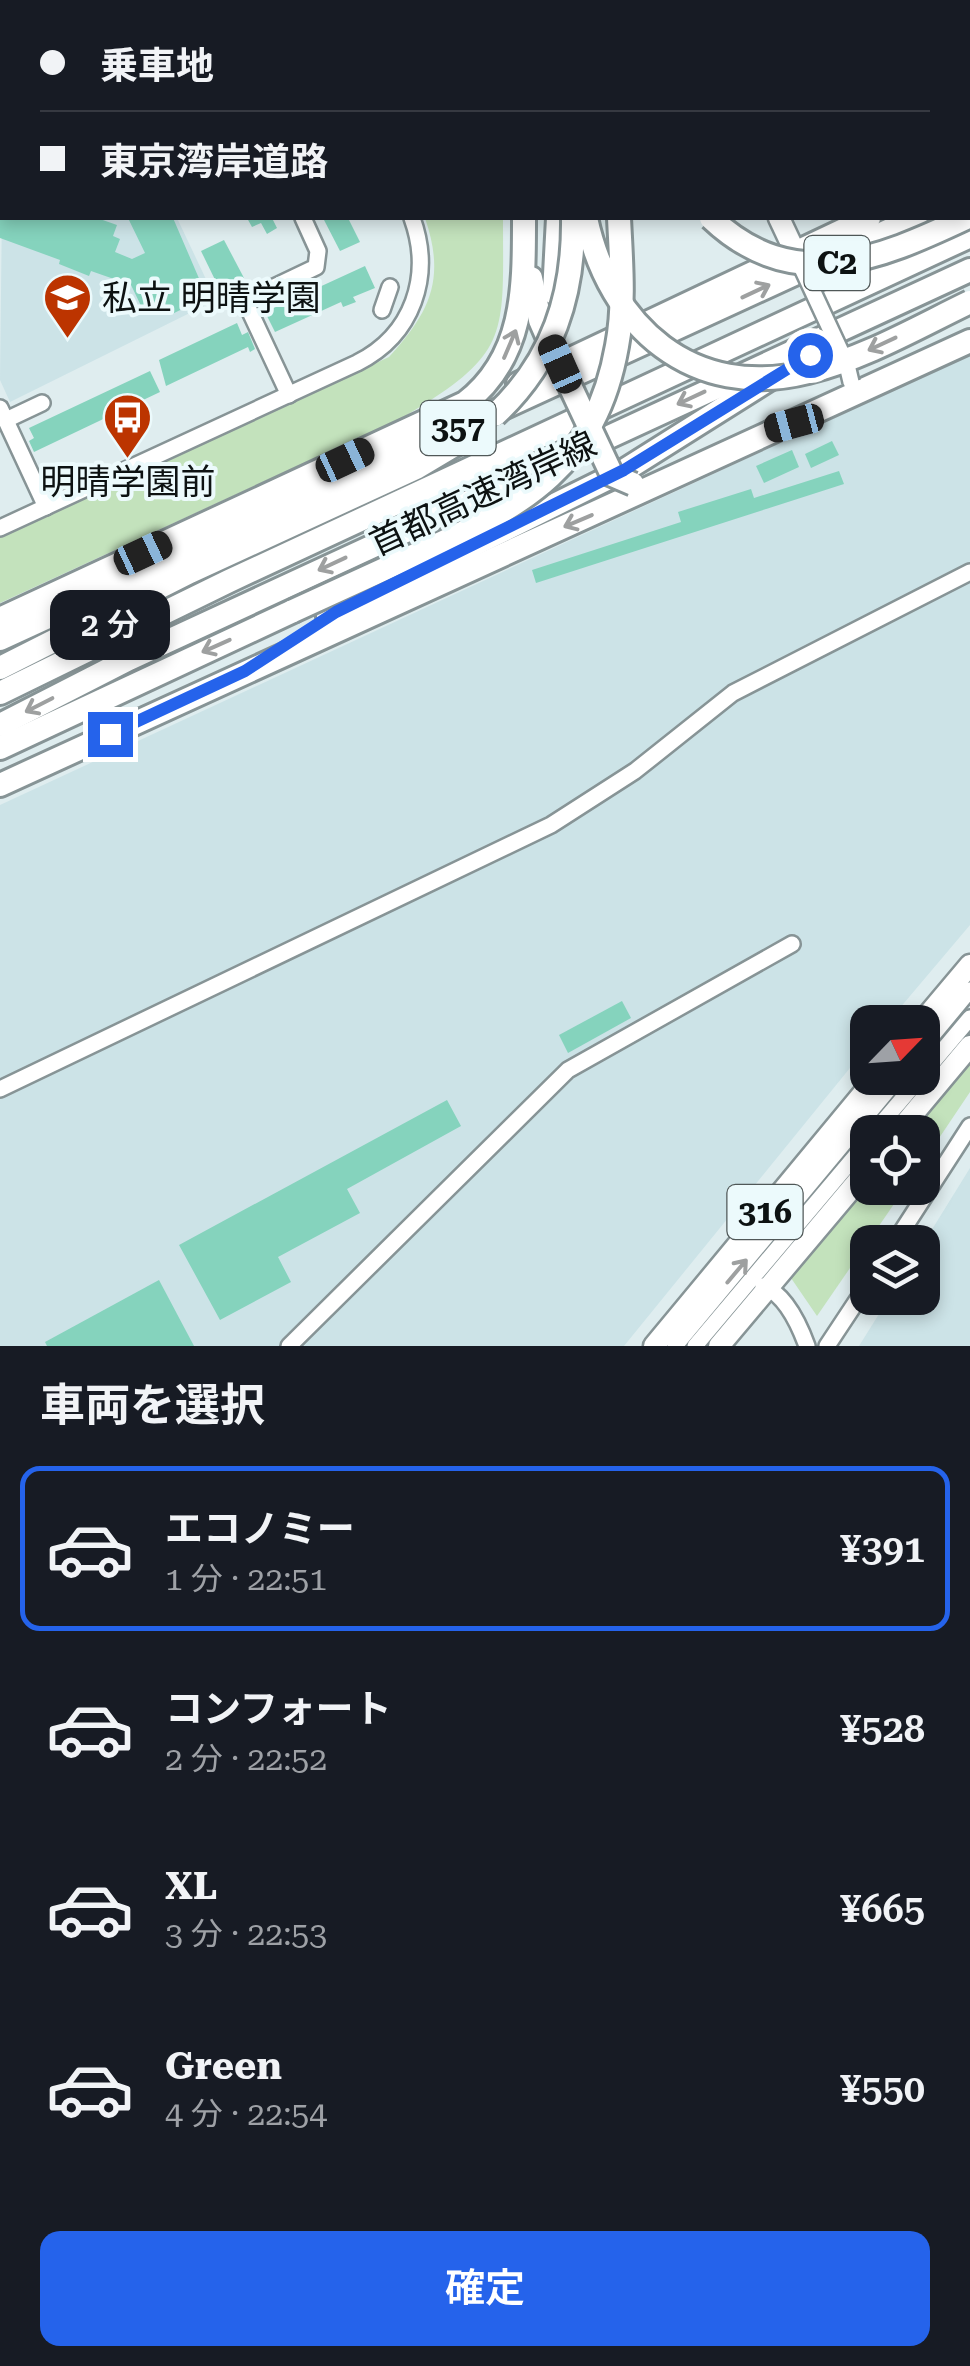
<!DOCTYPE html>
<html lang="ja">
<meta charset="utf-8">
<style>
body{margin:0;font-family:"Roboto Serif","Noto Sans JP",serif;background:#20242c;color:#f1f3f6;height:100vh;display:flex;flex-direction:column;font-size:38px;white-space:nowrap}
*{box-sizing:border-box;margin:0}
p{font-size:32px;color:#9ea1a6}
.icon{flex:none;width:55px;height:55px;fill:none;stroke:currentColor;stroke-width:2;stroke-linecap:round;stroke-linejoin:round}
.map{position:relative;height:1346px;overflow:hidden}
.sheet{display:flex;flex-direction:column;background:#171b24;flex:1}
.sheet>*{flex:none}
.guide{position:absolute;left:0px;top:0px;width:970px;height:220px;box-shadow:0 5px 15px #0003;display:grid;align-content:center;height:220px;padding:0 40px;background:#171b24}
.needle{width:65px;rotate:65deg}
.controls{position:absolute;left:850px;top:1005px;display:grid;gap:20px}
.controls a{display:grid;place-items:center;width:90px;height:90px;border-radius:20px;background:#171b24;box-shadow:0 5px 15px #0003;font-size:50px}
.end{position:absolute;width:45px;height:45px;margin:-22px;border:12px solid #2563eb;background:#fff;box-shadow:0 0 0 5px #fff}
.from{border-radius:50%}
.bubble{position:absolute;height:70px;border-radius:20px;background:#171b24;box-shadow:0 5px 15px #0003;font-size:32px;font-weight:600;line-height:70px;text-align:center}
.car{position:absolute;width:30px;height:60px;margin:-30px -15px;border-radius:12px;box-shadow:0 0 8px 2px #0007;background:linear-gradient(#222 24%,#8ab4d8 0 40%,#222 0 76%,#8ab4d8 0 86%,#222 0)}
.guide b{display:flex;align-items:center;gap:35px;height:95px;font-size:38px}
.guide b+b{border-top:2px solid #363941}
.guide i{width:25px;height:25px;background:#f1f3f6}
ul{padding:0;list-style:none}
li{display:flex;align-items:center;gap:30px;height:165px;margin:0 20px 15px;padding:0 20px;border:5px solid transparent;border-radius:20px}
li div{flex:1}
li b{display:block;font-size:38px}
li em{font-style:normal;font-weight:600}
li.current{border-color:#2563eb}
li>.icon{width:90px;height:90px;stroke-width:1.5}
h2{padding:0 40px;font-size:45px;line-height:120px}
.button{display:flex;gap:20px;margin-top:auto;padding:20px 40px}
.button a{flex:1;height:115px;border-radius:20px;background:#2563eb;color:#fff;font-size:40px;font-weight:600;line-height:115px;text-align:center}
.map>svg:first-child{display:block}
.built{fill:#cce3e7}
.green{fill:#c3e2bc}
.building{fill:#85d3bd}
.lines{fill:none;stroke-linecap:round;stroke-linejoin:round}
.minor-casing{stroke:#879496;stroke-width:20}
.major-casing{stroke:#879496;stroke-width:25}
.highway-casing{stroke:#879496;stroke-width:28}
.minor{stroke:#fff;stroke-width:15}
.major{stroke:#fff;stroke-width:20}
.highway{stroke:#fff;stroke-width:22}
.minor-bridge-casing{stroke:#879496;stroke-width:20;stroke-linecap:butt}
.highway-bridge-casing{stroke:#879496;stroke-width:28;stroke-linecap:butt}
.minor-bridge{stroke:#fff;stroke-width:15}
.highway-bridge{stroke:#fff;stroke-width:22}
.oneway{stroke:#9ea0a0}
.route{stroke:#2563eb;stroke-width:12}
.labels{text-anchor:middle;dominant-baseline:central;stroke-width:8;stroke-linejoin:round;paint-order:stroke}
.shield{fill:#ecfafc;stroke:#505858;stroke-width:2.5}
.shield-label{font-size:32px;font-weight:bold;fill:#0d1212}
.poi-label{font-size:35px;fill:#0d1212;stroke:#ecfafc;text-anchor:start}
.street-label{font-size:35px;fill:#0d1212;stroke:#ecfafc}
</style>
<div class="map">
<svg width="970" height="1346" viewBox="0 0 970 1346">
<rect width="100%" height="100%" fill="#dfedef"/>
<g class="built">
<path d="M2,206V218H177L213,294L212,302L10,402L0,380Z"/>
<path d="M970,355V925L888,1022H868L867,1047L624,1346H0V805Z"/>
<path d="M970,1168V1346H859L889,1298H922L923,1244Z"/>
</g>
<g class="green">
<path d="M0,0H240L2,2V27Z"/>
<path d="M425,218H503C503,338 511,353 402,418L0,603V536L389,357C430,312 446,279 425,218Z"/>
<path d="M970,1058V1092L923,1162L922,1132H910Z"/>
<path d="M867,1184L868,1188H905L817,1316L791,1278Z"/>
</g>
<g class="building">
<path d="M0,218H97L117,225L113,236L120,239L115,252L132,259L145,253L128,218H173L207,297L170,315L165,303L144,312L131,285L91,271L89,276L59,264L60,260L0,238Z"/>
<path d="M247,218H272L277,228L267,234L261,223L252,227Z"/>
<path d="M323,218H348L360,242L340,251Z"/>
<path d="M224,240L244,278L220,290L201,251Z"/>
<path d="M365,266L375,288L353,297L356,302L343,307L341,302L275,332L265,312Z"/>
<path d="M237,323L242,335L248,332L255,349L250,352L248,347L166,386L159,360Z"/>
<path d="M150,371L160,392L34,452L29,441L34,438L29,428Z"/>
<path d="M832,441L839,455L811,468L805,454Z"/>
<path d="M792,450L799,467L764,483L756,466Z"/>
<path d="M839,471L844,484L536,583L532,570L681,522L678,512L751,489L754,498Z"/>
<path d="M622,1001L631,1018L568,1053L559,1035Z"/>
<path d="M447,1100L461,1126L347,1189L360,1213L278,1257L291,1282L220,1320L179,1245Z"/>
<path d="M159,1280L194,1346H47L45,1342Z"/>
</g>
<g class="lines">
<defs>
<g id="minor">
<path d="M923,0L924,2"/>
<path d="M961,0L963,2"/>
<path d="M771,2L772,0"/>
<path d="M968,14L970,19"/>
<path d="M968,138L970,137"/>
<path d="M0,201H2"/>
<path d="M382,310L390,287"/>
<path d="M289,395L245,301L316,267L318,251L303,218"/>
<path d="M0,408L46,507"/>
<path d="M6,420L42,403"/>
<path d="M0,528L357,363C413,335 433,276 412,218"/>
<path d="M922,1048L970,990"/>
<path d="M922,1075L970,1018"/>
<path d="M0,1089L551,825L635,771L733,693L970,572"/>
<path d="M874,1132L920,1078"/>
<path d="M895,1242L970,1126"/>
<path d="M763,1286C785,1294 799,1324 807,1346"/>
<path d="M289,1346L568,1070L792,944"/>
<path d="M675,1346L898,1078"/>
<path d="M695,1346L868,1141"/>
<path d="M827,1346L868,1284"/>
</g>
<g id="major">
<path d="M523,2L524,0"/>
<path d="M722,2V0"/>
<path d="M779,218L795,252"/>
<path d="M922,1022L970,965"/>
<path d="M898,1132L970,1046"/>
<path d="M654,1346L876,1078"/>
<path d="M719,1346L868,1169"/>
</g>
<g id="highway">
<path d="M343,0V2"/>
<path d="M570,2L571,0"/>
<path d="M586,2L587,0"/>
<path d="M630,2L631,0"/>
<path d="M662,2L663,0"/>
<path d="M968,172L970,171"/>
<path d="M968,194L970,193"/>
<path d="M531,278L540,320L554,352"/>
<path d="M554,293L558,218"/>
<path d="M518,384L869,218"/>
<path d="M328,617L625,470L779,373"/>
<path d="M0,619L465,403C525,357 524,287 524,218"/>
<path d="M0,639L916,218"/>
<path d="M0,668L190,572L416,468L473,434"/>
<path d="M0,693L229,581L970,236"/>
<path d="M0,725L129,659L970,270"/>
<path d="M0,748L293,611"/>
<path d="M0,785L970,341"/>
</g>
</defs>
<use href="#minor" class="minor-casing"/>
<use href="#major" class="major-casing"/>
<use href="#highway" class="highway-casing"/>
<use href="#minor" class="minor"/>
<use href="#major" class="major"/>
<use href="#highway" class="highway"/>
<defs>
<path id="minor-bridge" d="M801,266L847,365L851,382"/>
<g id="highway-bridge">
<path d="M586,218C609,327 693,401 808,372C865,358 918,327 970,302"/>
<path d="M711,218C793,296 879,259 966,218"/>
<path d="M564,373L612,475L633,484"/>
<path d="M495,415C553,361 574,295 573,218"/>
<path d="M293,611C336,591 380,571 424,551C525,505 596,465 617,346C625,304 621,260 619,218"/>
</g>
</defs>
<use href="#minor-bridge" class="minor-bridge-casing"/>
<use href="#highway-bridge" class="highway-bridge-casing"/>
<use href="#minor-bridge" class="minor-bridge"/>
<use href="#highway-bridge" class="highway-bridge"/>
</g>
<defs><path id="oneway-shaft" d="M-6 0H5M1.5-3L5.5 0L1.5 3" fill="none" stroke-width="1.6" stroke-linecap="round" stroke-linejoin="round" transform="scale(2.5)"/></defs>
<g class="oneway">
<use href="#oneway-shaft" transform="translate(756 291) rotate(-25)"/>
<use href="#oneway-shaft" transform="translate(510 344) rotate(-67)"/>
<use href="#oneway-shaft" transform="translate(882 344) rotate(155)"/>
<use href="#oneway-shaft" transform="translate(691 398) rotate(155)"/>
<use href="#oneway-shaft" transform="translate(578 521) rotate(157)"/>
<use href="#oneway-shaft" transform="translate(332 564) rotate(155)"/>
<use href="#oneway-shaft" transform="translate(216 646) rotate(156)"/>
<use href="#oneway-shaft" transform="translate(39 705) rotate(153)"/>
<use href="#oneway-shaft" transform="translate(737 1271) rotate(-50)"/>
</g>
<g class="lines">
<path class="route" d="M110,734L245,671L336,612L624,470L810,355"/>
</g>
<defs>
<symbol id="school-pin" viewBox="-11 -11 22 30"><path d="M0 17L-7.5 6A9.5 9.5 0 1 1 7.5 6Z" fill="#bc3400" stroke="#ecfafc"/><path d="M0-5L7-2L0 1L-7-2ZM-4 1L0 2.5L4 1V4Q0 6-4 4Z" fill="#fff"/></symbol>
<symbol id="bus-pin" viewBox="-11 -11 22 30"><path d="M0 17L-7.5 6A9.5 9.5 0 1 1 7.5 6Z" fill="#bc3400" stroke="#ecfafc"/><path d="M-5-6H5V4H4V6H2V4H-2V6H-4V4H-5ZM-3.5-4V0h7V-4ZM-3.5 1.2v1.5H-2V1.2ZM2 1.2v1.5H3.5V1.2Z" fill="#fff"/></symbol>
</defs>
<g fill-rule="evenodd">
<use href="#school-pin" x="40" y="270" width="55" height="75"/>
<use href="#bus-pin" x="100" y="390" width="55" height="75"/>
</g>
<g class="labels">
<g class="shield">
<rect x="804.5" y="236" width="65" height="54" rx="8"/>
<rect x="420.5" y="401" width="75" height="54" rx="8"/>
<rect x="727.5" y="1185" width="75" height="54" rx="8"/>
</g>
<g class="shield-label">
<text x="837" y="263">C2</text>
<text x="458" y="428">357</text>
<text x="765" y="1212">316</text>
</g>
<g class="poi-label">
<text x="102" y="298">私立 明晴学園</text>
<text x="128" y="482" text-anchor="middle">明晴学園前</text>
</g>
<g class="street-label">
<text transform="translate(483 494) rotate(-25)">首都高速湾岸線</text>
</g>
</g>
</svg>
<div class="controls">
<a><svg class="needle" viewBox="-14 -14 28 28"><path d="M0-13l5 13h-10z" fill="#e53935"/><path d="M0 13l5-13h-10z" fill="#9ea1a6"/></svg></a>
<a><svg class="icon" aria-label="locate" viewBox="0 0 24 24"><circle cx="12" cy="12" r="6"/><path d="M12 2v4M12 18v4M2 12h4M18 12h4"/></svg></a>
<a><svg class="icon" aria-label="layers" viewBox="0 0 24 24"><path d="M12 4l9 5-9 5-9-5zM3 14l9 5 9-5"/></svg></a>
</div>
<i class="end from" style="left:810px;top:355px"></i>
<i class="end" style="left:110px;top:734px"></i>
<div class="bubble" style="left:50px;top:590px;width:120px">2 分</div>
<i class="car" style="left:560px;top:364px;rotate:336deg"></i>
<i class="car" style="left:794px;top:423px;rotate:255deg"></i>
<i class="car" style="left:345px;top:460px;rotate:65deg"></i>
<i class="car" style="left:143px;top:553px;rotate:65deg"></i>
<div class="guide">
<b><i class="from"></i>乗車地</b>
<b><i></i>東京湾岸道路</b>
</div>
</div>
<section class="sheet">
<h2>車両を選択</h2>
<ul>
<li class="current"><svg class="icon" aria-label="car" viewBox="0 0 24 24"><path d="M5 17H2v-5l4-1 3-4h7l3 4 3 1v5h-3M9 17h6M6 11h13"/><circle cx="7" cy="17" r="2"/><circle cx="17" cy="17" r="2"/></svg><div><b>エコノミー</b><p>1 分 · 22:51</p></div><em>¥391</em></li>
<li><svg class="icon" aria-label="car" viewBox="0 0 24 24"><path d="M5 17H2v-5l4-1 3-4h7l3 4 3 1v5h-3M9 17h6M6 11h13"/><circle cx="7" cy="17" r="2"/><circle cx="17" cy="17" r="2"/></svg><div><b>コンフォート</b><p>2 分 · 22:52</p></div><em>¥528</em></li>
<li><svg class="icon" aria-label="car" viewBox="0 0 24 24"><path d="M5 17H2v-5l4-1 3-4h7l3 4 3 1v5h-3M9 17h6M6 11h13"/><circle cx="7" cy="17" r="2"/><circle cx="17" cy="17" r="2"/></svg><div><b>XL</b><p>3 分 · 22:53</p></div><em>¥665</em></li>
<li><svg class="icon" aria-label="car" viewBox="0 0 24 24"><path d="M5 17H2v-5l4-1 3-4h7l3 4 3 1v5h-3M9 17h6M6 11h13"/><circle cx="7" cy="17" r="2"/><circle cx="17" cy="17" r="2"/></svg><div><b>Green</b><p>4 分 · 22:54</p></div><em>¥550</em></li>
</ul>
<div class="button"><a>確定</a></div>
</section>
